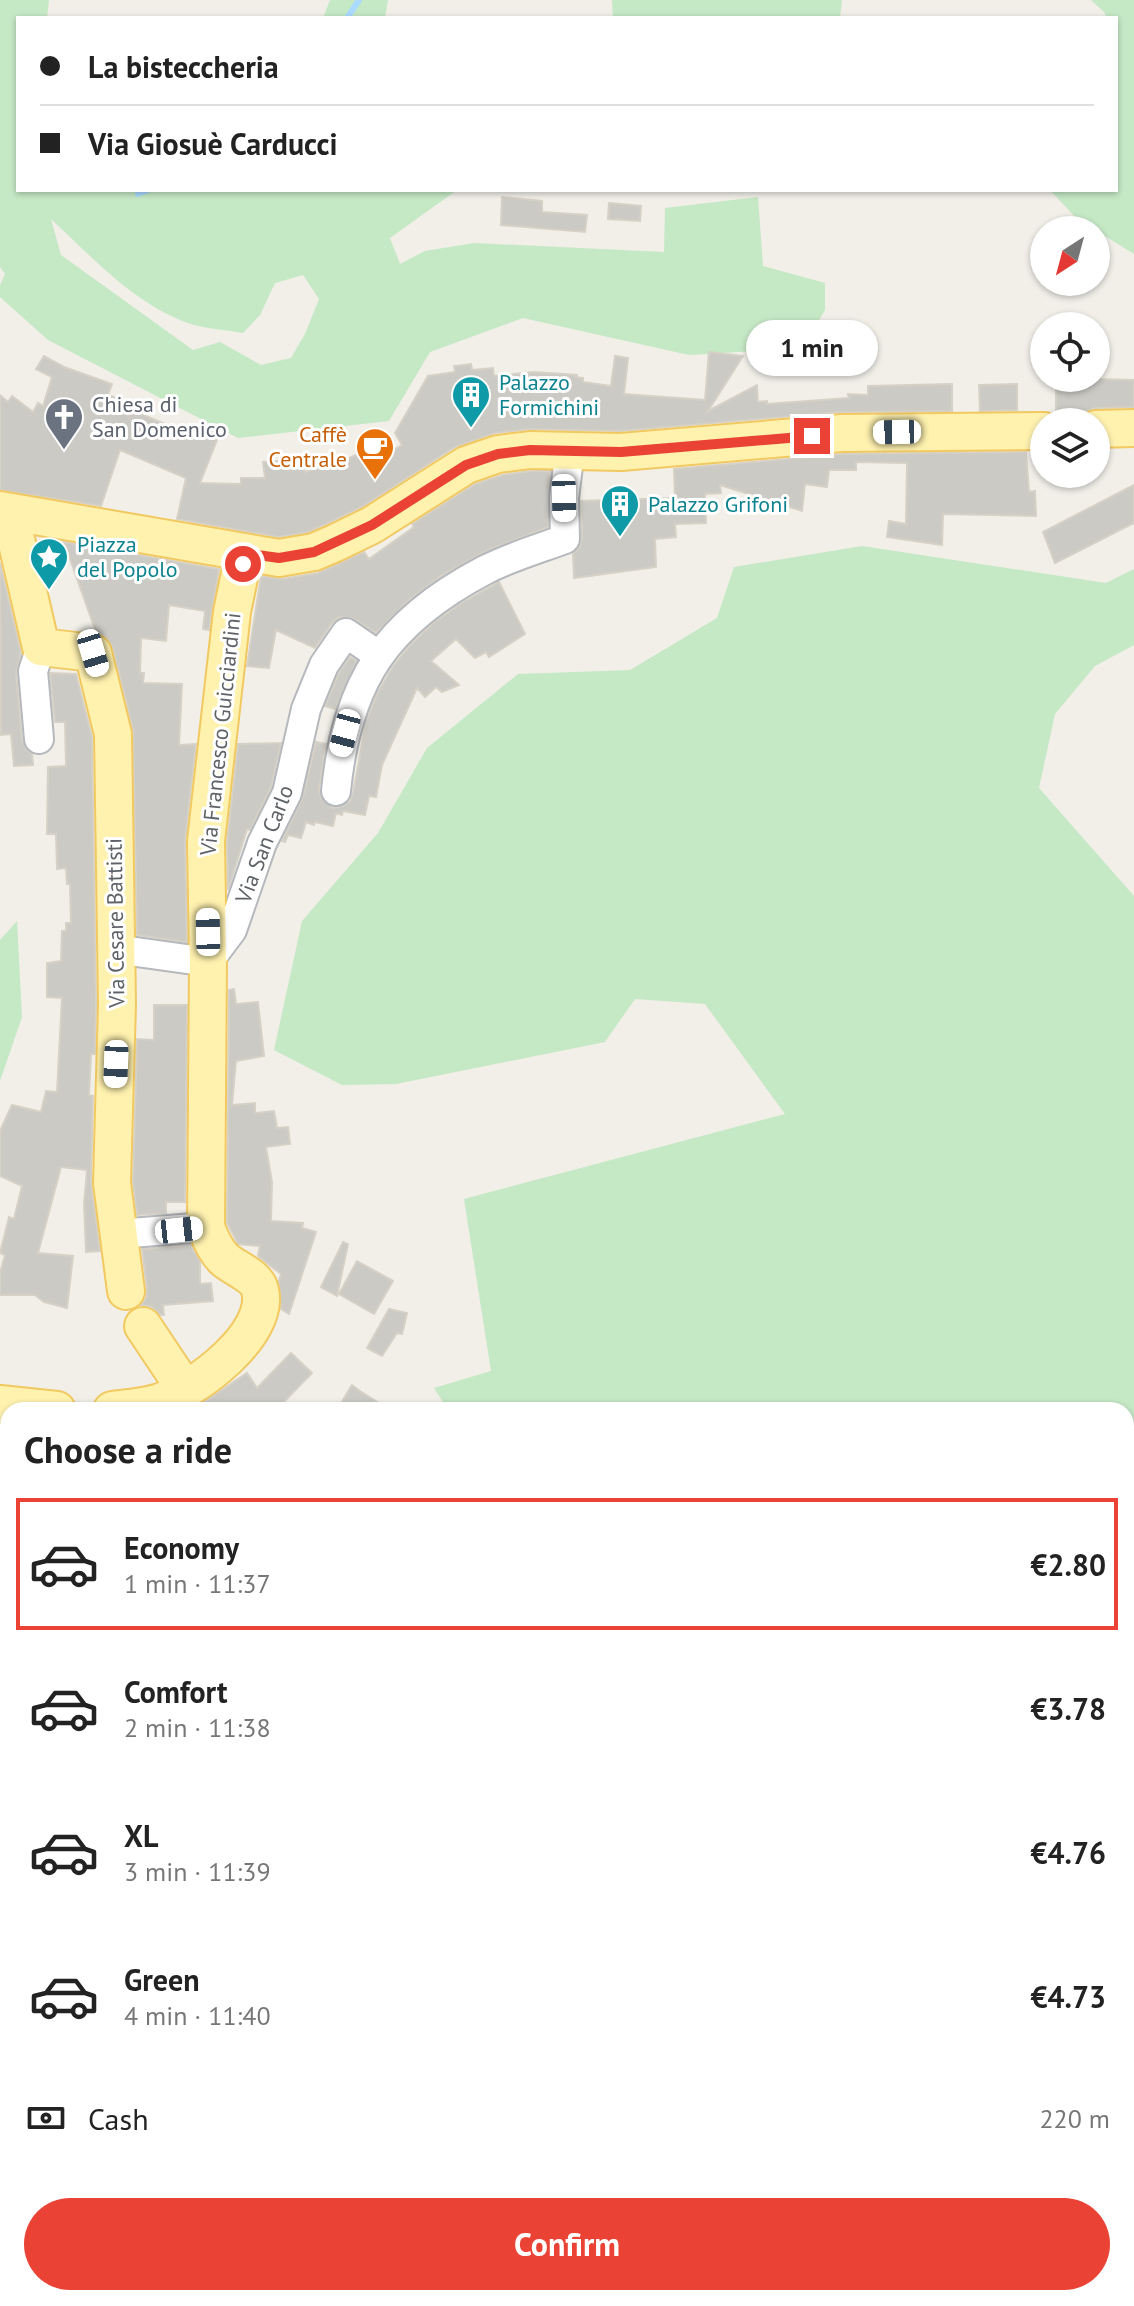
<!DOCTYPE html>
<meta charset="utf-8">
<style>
body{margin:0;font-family:"PT Sans",sans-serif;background:#f6f6f6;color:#222;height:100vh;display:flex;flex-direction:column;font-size:30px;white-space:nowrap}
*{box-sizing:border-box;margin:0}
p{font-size:26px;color:#767676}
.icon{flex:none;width:44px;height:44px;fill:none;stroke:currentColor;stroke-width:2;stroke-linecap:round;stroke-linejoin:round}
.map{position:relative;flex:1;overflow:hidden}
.drawer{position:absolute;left:0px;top:1402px;width:1134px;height:904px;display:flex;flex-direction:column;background:#fff;border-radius:24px 24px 0 0;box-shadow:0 2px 6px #0004}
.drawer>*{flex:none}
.top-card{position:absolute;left:16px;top:16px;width:1102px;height:176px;border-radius:0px;box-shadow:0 2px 6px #0004;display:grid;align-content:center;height:176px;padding:0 24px;background:#fff}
.needle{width:52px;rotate:216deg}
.controls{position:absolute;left:1030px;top:216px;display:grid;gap:16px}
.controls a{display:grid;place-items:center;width:80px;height:80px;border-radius:50%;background:#fff;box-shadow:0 2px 6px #0004;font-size:40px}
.end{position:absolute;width:36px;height:36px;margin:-18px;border:10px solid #ea4335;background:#fff;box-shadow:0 0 0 4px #fff}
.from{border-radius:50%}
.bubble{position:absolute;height:56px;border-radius:28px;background:#fff;box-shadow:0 2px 6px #0004;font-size:26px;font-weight:700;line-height:56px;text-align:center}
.car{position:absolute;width:24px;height:48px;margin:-24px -12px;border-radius:10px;box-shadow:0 0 6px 2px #0007;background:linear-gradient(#fff 24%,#345 0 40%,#fff 0 76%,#345 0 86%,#fff 0)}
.top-card b{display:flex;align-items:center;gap:28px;height:76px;font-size:30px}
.top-card b+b{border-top:2px solid #e0e0e0}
.top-card i{width:20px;height:20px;background:#222}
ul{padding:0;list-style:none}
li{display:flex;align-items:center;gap:24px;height:132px;margin:0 16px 12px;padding:0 8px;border:4px solid transparent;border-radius:0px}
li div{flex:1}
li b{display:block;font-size:30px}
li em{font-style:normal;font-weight:700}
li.active{border-color:#ea4335}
li>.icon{width:72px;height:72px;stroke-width:1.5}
h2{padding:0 24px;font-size:36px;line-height:96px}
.pay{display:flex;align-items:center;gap:20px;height:88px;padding:0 24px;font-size:30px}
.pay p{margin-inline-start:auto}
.action{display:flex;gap:16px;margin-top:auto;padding:16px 24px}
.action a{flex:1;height:92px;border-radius:48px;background:#ea4335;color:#fff;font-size:32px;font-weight:700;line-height:92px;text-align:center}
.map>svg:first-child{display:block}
.green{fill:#c5e8c5;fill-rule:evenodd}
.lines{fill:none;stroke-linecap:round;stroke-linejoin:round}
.stream{stroke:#aadaff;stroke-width:6}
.building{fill:#cccac5;stroke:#d6d1c6;stroke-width:2}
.minor-casing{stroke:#b5b8bc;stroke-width:32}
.major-casing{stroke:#f2c960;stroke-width:40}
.minor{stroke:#fff;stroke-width:28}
.major{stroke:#fff2af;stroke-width:36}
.route{stroke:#ea4335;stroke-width:10}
.labels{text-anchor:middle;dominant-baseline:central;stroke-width:6;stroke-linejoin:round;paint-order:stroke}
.culture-label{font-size:22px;fill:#0d838f;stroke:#fff;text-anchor:start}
.worship-label{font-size:22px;fill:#5b616d;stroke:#fff;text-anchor:start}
.food-label{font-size:22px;fill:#c56008;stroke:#fff;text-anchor:end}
.street-label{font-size:22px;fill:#5f6368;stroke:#fff}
</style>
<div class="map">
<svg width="1134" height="2306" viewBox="0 0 1134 2306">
<rect width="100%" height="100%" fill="#f1efe8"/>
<g class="green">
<path d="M0,0H49L47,18H18V190H457L390,238L400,264L425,251L474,243L664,252L665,208L758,197L763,266L825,283V310L803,348L689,355L523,318L430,352L389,421L238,438L48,340L0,297V285L5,274L0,267ZM51,219C94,259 137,307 194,325C209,329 227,330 243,333L260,315L275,283L303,275L319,299L305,334L291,358L261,365L220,342L193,350L61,255Z"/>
<path d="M330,0H388L385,18H323Z"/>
<path d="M612,0H842L840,18H613Z"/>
<path d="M1091,0H1134V254L1076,218L1050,190H1116V18H1106L1105,13Z"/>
<path d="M862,546L1106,583L1134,569V645L1095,666L1055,714L1039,788L1134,896V1639L1126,1636V1410H448L434,1388L491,1371L464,1199L785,1114L705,1004L635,999L605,1042L396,1084L342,1085L274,1050L302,921L378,833L427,748L518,674L630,670L717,618L734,567Z"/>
<path d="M17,921L22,1017L0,1081V940Z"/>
<path d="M0,1641L8,1642V1748L0,1747Z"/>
<path d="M0,2044L8,2048V2298H209L206,2306H0Z"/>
</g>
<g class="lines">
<g class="stream">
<path d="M347,18L359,0"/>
<path d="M138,194L148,190"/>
<path d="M1126,2281L1134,2261"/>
<path d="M1116,2306L1119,2298"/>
</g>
</g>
<g class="building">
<path d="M502,197L542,201V212L587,215L585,232L501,225Z"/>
<path d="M609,203L641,206L640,221L608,219Z"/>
<path d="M709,352L743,356L708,411L757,385L758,402L767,401V404L849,398L848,394L868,395V386L952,384V411L840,412L620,431L530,429L495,433L455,447L362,507L326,524L308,532L279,537L177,519L186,478L120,450L101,506L0,490V395L8,402L12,396L33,412L38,403L43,406L52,377L36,369L44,356L64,367L112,384L108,395L122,400L120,405L200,439L205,428L219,435L200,483L241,484V478H265L263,462L277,461L278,466L296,463L298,467L303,465L305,472L325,465L326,469L368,449L374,461L402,445L395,433L428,376L455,372L454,366L471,364L472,370L493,368L494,376L533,372L577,375L576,377L583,378V382L611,386L615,356L628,358L624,394L705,400Z"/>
<path d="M1059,378L1134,380V407L1095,408L1084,412L1077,421H1062L1056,414V382H1059Z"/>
<path d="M1017,384V410L980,411L979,385Z"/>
<path d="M1026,452L1029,492L1035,491L1036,516L943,514L942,545L887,537L889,521L906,524L907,463L856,462V470H829L827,487L805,484L802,511L720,485L721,493L705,494L706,523L675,524L676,537L655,539L656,567L574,578L573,554L579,548L582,539L581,501L675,498L674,469L843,454Z"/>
<path d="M531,471H550L548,527L488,550L442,575L410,599L376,633L355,619L339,617L332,623L315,648L276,630L269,668L247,666L261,576L282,579L318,573L364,552L369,559L414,527L412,524L475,484L503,475Z"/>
<path d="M1134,485V523L1055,563L1043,532Z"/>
<path d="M64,542L219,569L209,630L203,629L205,611L169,605L166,641L141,638L140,673H144L143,683L182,684L179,745L196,744L185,841L187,942L137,935L133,729L113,648L106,637L96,632Z"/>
<path d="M0,563L21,653L16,672L22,740L26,749L32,754L33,765L14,766L11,734L1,735Z"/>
<path d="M499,582L525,634L489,657L486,652L475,658L456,639L431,661L459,685L442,692L436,687L425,697L417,688L382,765L376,797L369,796L365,815L343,811L342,815L336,813L333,826L315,822L314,825L306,822L301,838L288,835L285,842L282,841L303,797L316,742L326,744L319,789L321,798L333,808L343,806L350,801L353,793L366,722L377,694L392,668L410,645L432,624L460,604Z"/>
<path d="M350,657L357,661L335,709L325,706L339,673Z"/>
<path d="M50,673L76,674L92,737L96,1004L95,1054H91L89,1095L93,1096L91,1182L100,1251L86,1252L84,1204L87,1170L61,1167L38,1253L73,1256L67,1308L44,1302L35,1295H0V1273L5,1255L0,1253L9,1217L14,1219L22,1186L0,1176V1131L12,1105L41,1112L46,1091L57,1092L62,998L47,997V963L61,961L62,931H66V923H71L70,884H67L66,868L57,869L56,834H47L48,767L66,766L65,722H55Z"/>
<path d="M281,743L271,787L250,830L247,829L228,890L227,842L238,744Z"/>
<path d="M234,989L236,1004L258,1002L264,1056L236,1061L232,1105L255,1103V1113L274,1111L277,1128L288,1127L290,1144L266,1147L272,1182L271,1221L303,1223L302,1228L316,1232L289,1314L281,1309L279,1281L281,1274L258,1256L260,1246L238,1244L227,1223L229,990Z"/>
<path d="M154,1005H187L185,1202H166V1213L137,1215L133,1182L137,1039L154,1040Z"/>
<path d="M343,1242L348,1244L337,1296L321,1287Z"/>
<path d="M191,1245L200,1262V1284L211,1283L213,1301L163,1305L164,1315H161L152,1307L141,1305L146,1298L147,1289L142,1249Z"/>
<path d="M357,1261L393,1281L374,1314L339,1294Z"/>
<path d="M389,1309L407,1313L402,1334L397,1333L382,1356L367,1348Z"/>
<path d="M291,1353L312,1373L276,1410H192L247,1373L257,1388Z"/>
<path d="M352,1385L360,1391L390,1410H337Z"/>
</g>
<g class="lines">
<defs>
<g id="minor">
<path d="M39,739L33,671L41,647"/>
<path d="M336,791C347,681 386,622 485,570C510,557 538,549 565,539L564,498L570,450"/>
<path d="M115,949L208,962L232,930L262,843L287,793L306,709L324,665L346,633L378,655"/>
<path d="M118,1234L206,1227"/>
</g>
<g id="major">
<path d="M1096,429L1134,428"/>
<path d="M0,510L279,558L314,552L335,543L372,525L466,465L498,454L530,450L621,452L842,433L1044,431"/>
<path d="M10,513L41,647L93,653L113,734L117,1004L112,1183L126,1291"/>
<path d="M143,1326L185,1389"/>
<path d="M0,1404L57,1410"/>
<path d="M112,1410C127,1408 145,1407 160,1402C196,1389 271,1334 260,1290C256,1275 235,1269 224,1259C215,1250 210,1238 206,1227L208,962L206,841L232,612L244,553"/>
<path d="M0,1455L8,1458"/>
<path d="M282,2306L285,2298"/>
</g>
</defs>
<use href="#minor" class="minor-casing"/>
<use href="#major" class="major-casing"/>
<use href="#minor" class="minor"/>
<use href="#major" class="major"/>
</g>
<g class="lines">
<path class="route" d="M243,564L244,553L279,558L314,552L372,525L466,465L498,454L530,450L621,452L812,436"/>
</g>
<defs>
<symbol id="building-pin" viewBox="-11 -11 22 30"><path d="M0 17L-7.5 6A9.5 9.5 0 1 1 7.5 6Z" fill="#0f9aa8" stroke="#fff"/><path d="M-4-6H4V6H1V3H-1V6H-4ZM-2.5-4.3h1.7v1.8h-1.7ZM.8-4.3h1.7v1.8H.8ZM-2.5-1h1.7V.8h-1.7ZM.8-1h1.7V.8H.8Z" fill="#fff"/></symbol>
<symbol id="church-pin" viewBox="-11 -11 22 30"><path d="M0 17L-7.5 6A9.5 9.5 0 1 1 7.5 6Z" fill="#6b7280" stroke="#fff"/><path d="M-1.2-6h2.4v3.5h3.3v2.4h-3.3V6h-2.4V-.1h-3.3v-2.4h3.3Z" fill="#fff"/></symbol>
<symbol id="cafe-pin" viewBox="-11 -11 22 30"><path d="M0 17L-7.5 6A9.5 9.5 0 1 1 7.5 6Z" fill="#e8710a" stroke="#fff"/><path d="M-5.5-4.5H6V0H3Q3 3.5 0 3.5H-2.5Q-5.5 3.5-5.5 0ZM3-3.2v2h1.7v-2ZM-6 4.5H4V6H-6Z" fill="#fff"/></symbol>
<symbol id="sight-pin" viewBox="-11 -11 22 30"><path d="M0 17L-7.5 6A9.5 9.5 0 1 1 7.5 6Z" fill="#0f9aa8" stroke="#fff"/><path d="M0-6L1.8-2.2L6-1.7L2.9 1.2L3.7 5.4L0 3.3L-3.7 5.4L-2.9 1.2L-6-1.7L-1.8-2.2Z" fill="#fff"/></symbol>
</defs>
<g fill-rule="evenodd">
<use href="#building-pin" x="449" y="373" width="44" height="60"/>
<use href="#church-pin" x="42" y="395" width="44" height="60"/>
<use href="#cafe-pin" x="353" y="425" width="44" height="60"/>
<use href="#building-pin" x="598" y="482" width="44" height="60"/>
<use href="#sight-pin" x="27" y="535" width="44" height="60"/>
</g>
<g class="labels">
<g class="culture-label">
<text x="499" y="382">Palazzo<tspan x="499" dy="25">Formichini</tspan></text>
<text x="648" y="504">Palazzo Grifoni</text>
<text x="77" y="544">Piazza<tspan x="77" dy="25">del Popolo</tspan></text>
</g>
<g class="worship-label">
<text x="92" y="404">Chiesa di<tspan x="92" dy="25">San Domenico</tspan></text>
</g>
<g class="food-label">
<text x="347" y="434">Caffè<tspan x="347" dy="25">Centrale</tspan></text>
</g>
<g class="street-label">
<text transform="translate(220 734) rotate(-84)">Via Francesco Guicciardini</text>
<text transform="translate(264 844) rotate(-69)">Via San Carlo</text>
<text transform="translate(115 923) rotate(-91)">Via Cesare Battisti</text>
</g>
</g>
</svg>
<div class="controls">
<a><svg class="needle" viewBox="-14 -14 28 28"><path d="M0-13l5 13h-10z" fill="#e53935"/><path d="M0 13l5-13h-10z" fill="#767676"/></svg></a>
<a><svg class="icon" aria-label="locate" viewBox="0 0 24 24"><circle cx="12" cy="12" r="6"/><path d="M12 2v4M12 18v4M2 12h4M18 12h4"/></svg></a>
<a><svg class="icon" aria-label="layers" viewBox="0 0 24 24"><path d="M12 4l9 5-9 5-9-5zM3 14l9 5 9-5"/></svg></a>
</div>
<i class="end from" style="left:243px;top:564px"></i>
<i class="end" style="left:812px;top:436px"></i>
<div class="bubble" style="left:746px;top:320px;width:132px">1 min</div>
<i class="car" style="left:897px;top:432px;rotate:269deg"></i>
<i class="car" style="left:564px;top:498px;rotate:179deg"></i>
<i class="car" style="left:93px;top:653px;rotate:163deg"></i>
<i class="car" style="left:345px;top:733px;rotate:195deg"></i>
<i class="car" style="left:208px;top:932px;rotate:359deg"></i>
<i class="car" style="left:116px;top:1064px;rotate:182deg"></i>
<i class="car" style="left:179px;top:1230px;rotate:84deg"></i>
<div class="top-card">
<b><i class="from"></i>La bisteccheria</b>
<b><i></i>Via Giosuè Carducci</b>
</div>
<section class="drawer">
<h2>Choose a ride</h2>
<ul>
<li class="active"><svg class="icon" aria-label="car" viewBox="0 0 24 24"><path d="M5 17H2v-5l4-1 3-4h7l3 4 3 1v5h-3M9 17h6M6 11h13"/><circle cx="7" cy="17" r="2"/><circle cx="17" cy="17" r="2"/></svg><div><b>Economy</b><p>1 min · 11:37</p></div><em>€2.80</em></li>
<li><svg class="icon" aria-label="car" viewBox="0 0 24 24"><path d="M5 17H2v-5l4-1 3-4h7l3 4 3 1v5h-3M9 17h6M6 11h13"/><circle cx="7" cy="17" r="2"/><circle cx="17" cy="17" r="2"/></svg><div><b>Comfort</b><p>2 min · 11:38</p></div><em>€3.78</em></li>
<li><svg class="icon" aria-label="car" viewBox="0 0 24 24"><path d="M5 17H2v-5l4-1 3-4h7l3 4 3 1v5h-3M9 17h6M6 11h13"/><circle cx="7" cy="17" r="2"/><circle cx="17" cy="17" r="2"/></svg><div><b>XL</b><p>3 min · 11:39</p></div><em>€4.76</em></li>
<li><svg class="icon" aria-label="car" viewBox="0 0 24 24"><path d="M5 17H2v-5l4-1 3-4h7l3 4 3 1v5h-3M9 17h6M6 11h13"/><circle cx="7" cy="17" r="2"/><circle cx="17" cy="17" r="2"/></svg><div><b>Green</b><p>4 min · 11:40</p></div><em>€4.73</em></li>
</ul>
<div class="pay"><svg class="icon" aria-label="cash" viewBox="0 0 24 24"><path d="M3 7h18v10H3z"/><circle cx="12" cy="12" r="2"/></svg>Cash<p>220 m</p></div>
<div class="action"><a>Confirm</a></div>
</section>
</div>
